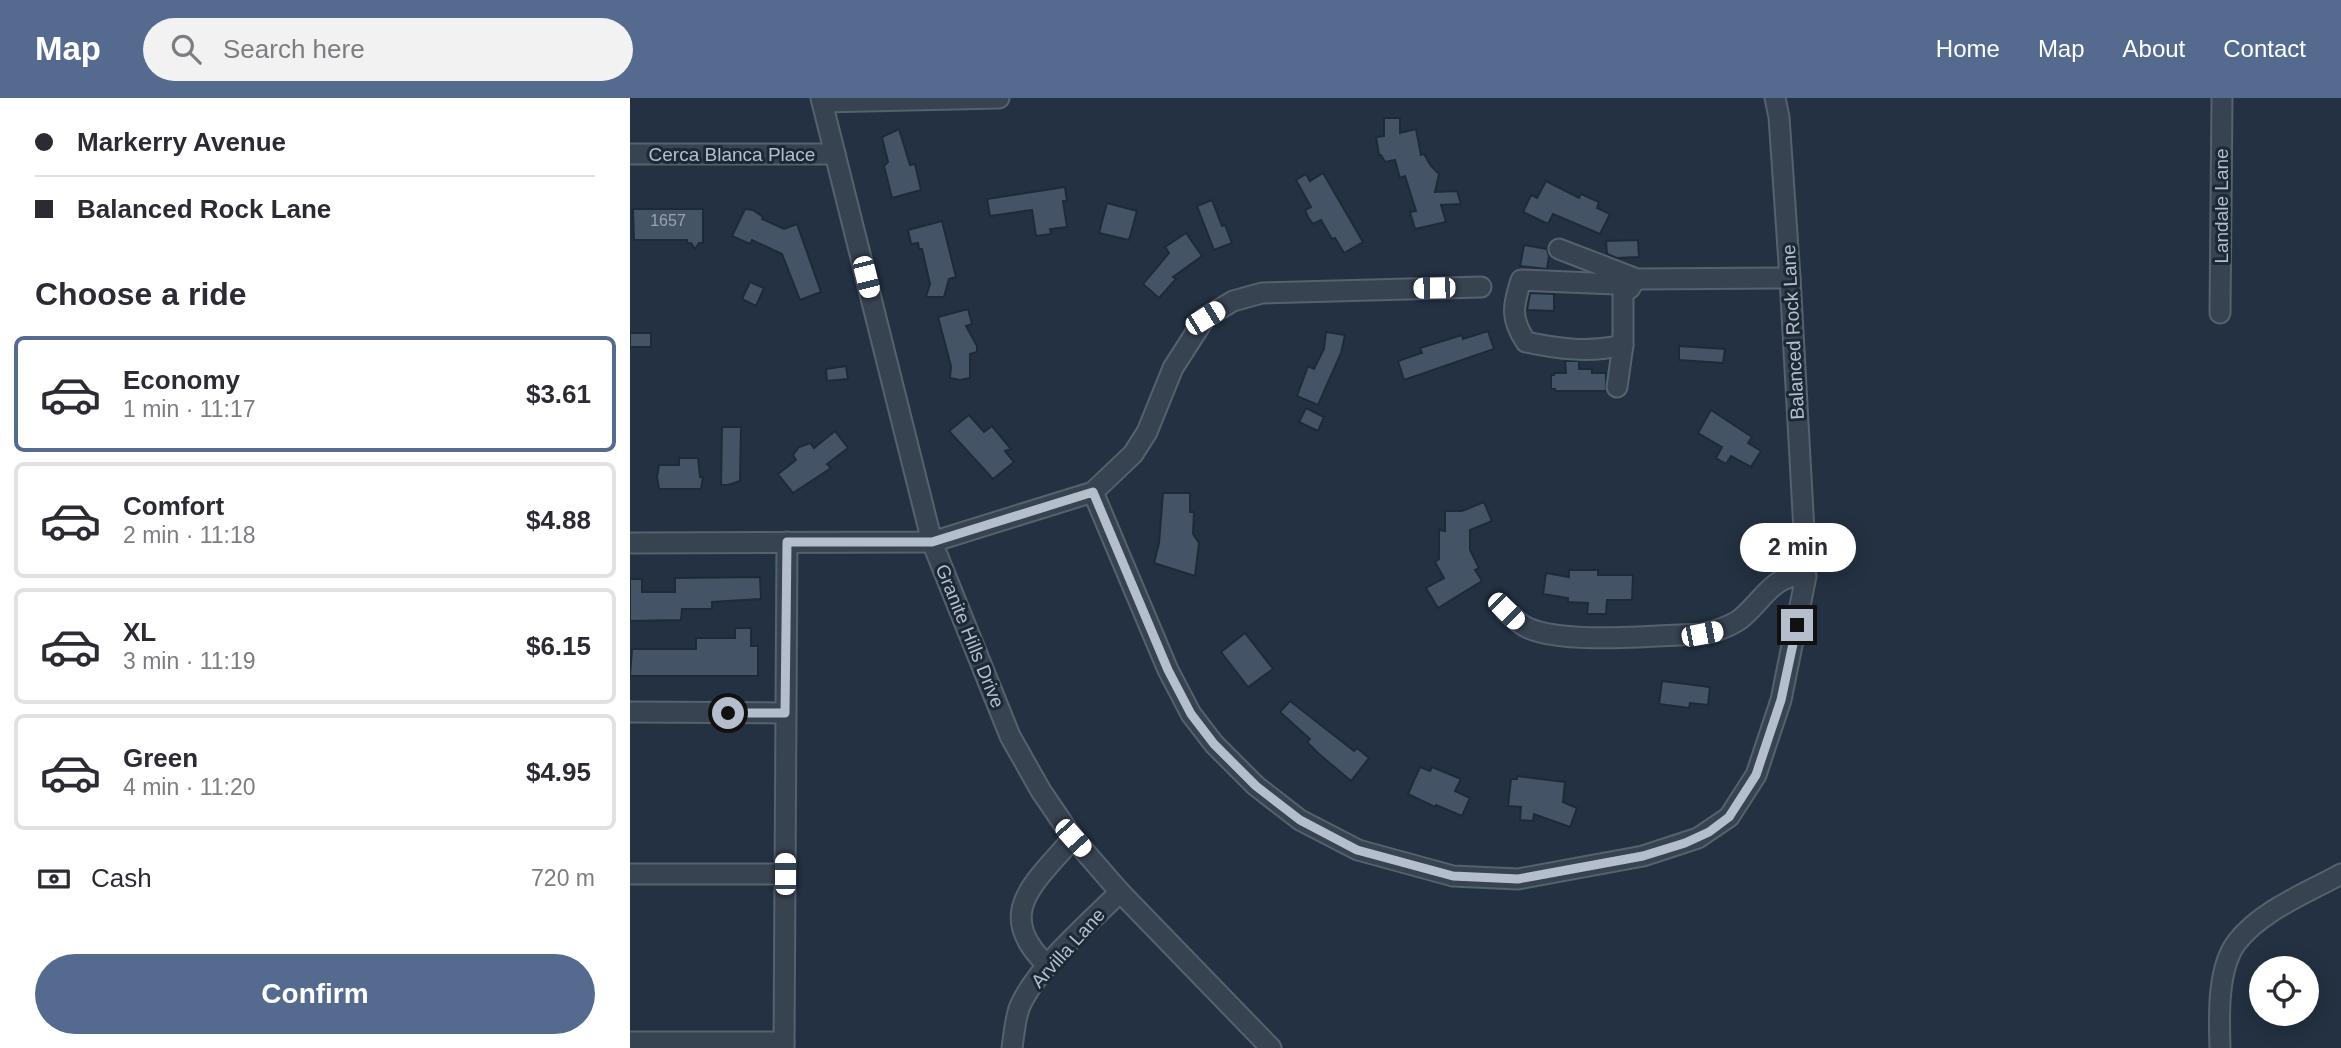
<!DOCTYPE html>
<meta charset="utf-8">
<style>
body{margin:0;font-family:Helvetica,sans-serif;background:#f2f2f3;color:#2b2b33;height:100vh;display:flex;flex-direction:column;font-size:26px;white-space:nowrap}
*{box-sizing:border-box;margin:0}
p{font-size:23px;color:#7c7c81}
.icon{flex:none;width:38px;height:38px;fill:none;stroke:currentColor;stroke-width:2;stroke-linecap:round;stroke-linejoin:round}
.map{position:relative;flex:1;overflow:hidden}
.details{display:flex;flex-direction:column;background:#fff;width:630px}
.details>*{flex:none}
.top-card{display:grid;align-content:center;height:154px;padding:0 35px;background:#fff}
.controls{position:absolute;left:1619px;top:858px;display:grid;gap:14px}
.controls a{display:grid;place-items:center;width:70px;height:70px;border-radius:50%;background:#fff;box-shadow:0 4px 18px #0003;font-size:35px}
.end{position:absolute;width:32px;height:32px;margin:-16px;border:9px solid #b5becc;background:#111;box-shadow:0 0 0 4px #111}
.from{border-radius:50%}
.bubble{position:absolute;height:49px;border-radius:24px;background:#fff;box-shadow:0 4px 18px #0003;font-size:23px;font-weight:800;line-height:49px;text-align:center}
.car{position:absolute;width:21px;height:42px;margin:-21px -10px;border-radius:9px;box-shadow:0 0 5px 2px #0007;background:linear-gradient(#fff 24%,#345 0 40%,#fff 0 76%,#345 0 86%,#fff 0)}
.top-card b{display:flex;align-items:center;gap:24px;height:66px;font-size:26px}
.top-card b+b{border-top:2px solid #e1e1e2}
.top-card i{width:18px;height:18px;background:#2b2b33}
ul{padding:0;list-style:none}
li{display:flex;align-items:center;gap:21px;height:116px;margin:0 14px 10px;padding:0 21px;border:4px solid #e1e1e2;border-radius:10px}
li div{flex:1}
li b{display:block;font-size:26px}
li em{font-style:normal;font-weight:800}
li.active{border-color:#546a8f}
li>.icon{width:63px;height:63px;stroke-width:1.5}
h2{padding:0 35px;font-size:32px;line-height:84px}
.pay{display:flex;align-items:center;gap:18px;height:77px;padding:0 35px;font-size:26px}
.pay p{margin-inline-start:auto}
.primary-button{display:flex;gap:14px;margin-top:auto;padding:14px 35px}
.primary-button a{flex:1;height:80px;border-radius:42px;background:#546a8f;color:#fff;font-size:28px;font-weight:800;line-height:80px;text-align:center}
header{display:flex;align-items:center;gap:42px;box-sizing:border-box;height:98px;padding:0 35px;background:#546a8f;color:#fff}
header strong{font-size:33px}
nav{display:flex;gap:38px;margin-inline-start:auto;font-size:24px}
.search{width:490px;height:63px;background:#f2f2f3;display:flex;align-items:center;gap:18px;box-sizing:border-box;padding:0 24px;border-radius:38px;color:#7c7c81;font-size:26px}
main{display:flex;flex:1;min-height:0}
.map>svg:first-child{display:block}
.building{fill:#445366;stroke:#1f2a38;stroke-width:2}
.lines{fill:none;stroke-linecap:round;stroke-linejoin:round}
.minor-casing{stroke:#56616f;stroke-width:23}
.minor{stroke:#384351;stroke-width:19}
.route{stroke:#b5becc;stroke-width:9}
.labels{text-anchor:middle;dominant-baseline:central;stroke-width:6;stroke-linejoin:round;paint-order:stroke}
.number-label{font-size:16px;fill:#99a3b2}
.street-label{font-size:19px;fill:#b5becc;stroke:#1d2836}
</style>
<header>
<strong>Map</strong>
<div class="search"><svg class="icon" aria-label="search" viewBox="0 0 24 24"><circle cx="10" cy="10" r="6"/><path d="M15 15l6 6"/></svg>Search here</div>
<nav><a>Home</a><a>Map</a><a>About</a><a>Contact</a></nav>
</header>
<main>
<section class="details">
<div class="top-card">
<b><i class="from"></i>Markerry Avenue</b>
<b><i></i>Balanced Rock Lane</b>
</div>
<h2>Choose a ride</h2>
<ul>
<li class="active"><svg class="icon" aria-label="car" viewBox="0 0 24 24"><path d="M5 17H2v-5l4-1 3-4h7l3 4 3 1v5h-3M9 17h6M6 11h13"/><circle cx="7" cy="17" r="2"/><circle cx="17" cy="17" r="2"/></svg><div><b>Economy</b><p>1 min · 11:17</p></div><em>$3.61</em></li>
<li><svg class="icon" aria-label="car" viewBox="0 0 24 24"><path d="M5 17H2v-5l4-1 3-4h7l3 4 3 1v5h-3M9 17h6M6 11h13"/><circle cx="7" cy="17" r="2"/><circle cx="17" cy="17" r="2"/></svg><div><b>Comfort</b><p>2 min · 11:18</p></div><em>$4.88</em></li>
<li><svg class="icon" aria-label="car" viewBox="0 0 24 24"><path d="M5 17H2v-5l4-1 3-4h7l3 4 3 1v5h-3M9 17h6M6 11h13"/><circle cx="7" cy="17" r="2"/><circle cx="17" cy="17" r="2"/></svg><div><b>XL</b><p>3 min · 11:19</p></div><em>$6.15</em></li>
<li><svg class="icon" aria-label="car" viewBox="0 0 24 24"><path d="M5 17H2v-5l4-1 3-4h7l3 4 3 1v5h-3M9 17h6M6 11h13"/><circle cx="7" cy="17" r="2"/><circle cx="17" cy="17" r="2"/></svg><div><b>Green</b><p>4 min · 11:20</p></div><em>$4.95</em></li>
</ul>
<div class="pay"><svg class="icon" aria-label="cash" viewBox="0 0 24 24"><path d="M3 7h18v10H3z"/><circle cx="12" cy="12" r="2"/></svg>Cash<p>720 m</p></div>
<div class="primary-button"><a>Confirm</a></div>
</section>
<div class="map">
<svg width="1711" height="950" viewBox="0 0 1711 950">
<rect width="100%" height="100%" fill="#233142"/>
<g class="building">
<path d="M754,20H770V35L786,31L791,57L794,56L801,68L809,76L805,94L827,93L831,106L811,107L816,124L785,131L780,114L786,113L775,78L770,80L765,62L755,64L751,57H749L746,39L754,38Z"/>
<path d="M269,31L280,67L285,66L291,92L262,100L254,68L258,64L252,39Z"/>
<path d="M693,75L733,144L714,155L705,140L702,141L691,122L683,126L678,119L675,112L681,109L666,82L676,76L680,83Z"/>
<path d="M916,83L949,100L951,96L969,104L967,110L980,116L970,136L923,116L918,126L893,114L901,97L907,100Z"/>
<path d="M435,89L437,103H433L437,129L420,131L421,136L406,138L402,112L360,118L357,101Z"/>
<path d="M582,102L592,128L595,127L602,145L584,152L567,108Z"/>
<path d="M477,105L507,113L499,142L469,135Z"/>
<path d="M3,111H73V145H69L65,151L61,145H57V142H4Z"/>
<path d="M115,111L123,112L133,119L132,121L154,131L167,126L191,194L170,202L152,156L122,142L120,146L102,138Z"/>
<path d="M312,123L326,179L319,181L314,199H296L300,186L292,151H289L288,145L281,146L278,132Z"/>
<path d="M556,135L572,158L543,179L546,181L529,200L513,186L539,155L535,149Z"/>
<path d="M1008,142L1009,159L987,160L977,156L976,143Z"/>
<path d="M894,147L917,151L919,158L917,171L890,168Z"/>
<path d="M120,184L134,190L126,208L112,201Z"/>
<path d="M900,195L924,196V213L897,212Z"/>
<path d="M338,211L342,226L336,228L347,248V254L340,256V280L330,282L320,280L321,268L308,219Z"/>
<path d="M858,233L864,251L774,282L768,263L792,255L790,250L832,237L833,241Z"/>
<path d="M696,234L715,237L711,255L688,307L667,298L678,268L684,271L694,251Z"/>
<rect x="0" y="235" width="21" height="14"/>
<path d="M1049,248L1095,251L1093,265L1049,262Z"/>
<path d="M935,263H949V271H962V275H976V293H925V291H921V277H924V275H936Z"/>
<path d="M216,268L218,281L197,283L196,271Z"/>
<path d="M676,310L694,319L688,333L669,324Z"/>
<path d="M1081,312L1122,339L1118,345L1131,353L1121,369L1101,358L1096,366L1086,360L1092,349L1068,335Z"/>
<path d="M339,317L354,334L362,328L381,351L375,353L384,364L363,381L319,333Z"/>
<path d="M92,329H111L110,383L98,387H91Z"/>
<path d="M205,333L218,350L197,366L201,370L163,395L148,376L166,362L163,357L169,349L180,345L184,350Z"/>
<path d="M49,360H68L70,379H73L71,391H29L27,379L29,367H49Z"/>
<path d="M533,395H560V414H564L563,436L569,445L565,478L524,465L529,445Z"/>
<path d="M854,404L862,423L840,432V452L849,470L845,472L852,483L808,510L796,490L814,480L805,464L809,461V432L815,433V413H832Z"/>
<path d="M939,472H968V477H1003L1002,502H977L976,516H957L958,505L938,504V500L913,496L916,475L939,479Z"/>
<path d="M130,479L131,501L82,504V511H52L51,522L0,523V481H12V494H45V480Z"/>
<path d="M105,530H121V548H128V578H0L2,551H66V540H105Z"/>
<path d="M615,535L643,571L618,589L591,554Z"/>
<path d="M1032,583L1080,589L1078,607L1060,605L1059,610L1029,606Z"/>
<path d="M660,603L724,653L727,650L739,660L721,683L689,656L677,644L680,641L650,614Z"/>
<path d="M790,669L800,673L802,669L831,681L825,693L840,700L832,718L806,707L805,709L778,696Z"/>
<path d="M887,678L935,684L933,704L947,710L940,729L904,716L903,723L890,722L891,709L878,708L881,681H887Z"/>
</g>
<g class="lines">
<defs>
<g id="minor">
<path d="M191,0L302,444L380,638L411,693L443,740L490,794L641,950"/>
<path d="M1145,0L1149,19L1160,180L1176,469"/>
<path d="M192,4L369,0"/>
<path d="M0,56H205"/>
<path d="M929,151L1007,181L1160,180"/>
<path d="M1590,215L1592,0"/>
<path d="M993,247C960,255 928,251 896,244C880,220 883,209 891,182L985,186L1000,190"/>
<path d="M987,289L993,247V197L1006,182"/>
<path d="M463,394L538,572L561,616L584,646L626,688L670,722L728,752L823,778L888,781L1013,758L1068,740L1099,719L1126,677L1151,602L1176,478C1143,474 1132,505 1109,522C1097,530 1086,533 1072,536C1027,537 936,547 898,530C889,526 883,519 876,513"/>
<path d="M0,445L302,444L463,394L503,356L517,334L543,270L575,220L603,203L632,195L851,189"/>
<path d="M0,614L155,615"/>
<path d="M0,776H155"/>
<path d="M418,868C362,815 405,785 443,740"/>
<path d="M0,944H154"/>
<path d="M154,950L157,444"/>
<path d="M382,950C384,937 385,920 390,908C408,868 459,825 490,794"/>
<path d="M1590,950C1589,919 1587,870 1607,844C1632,812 1677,795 1711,776"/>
</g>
</defs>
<use href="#minor" class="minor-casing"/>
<use href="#minor" class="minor"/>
</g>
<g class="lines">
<path class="route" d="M98,615H155L157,444H302L463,394L538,572L561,616L584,646L626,688L670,722L727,752L823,778L888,781L1013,758L1055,745L1079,734L1099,719L1126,677L1151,602L1167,527"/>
</g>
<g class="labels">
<g class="number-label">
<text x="38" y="122">1657</text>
</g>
<g class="street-label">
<text x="102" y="56">Cerca Blanca Place</text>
<text transform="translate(1591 108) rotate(-90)">Landale Lane</text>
<text transform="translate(1163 234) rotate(-93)">Balanced Rock Lane</text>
<text transform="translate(340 538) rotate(68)">Granite Hills Drive</text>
<text transform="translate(438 850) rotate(-48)">Arvilla Lane</text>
</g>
</g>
</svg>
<div class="controls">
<a><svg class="icon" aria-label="locate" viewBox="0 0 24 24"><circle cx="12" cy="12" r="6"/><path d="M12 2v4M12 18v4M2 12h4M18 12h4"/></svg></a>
</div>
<i class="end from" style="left:98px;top:615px"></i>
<i class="end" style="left:1167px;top:527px"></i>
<div class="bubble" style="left:1110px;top:425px;width:116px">2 min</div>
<i class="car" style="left:236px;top:179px;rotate:166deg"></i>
<i class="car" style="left:804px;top:190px;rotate:269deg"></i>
<i class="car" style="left:575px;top:220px;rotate:58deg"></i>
<i class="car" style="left:876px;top:513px;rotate:135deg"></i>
<i class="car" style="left:1072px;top:536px;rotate:79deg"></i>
<i class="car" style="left:443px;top:740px;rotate:138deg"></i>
<i class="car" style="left:155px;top:776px;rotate:0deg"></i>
</div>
</main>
